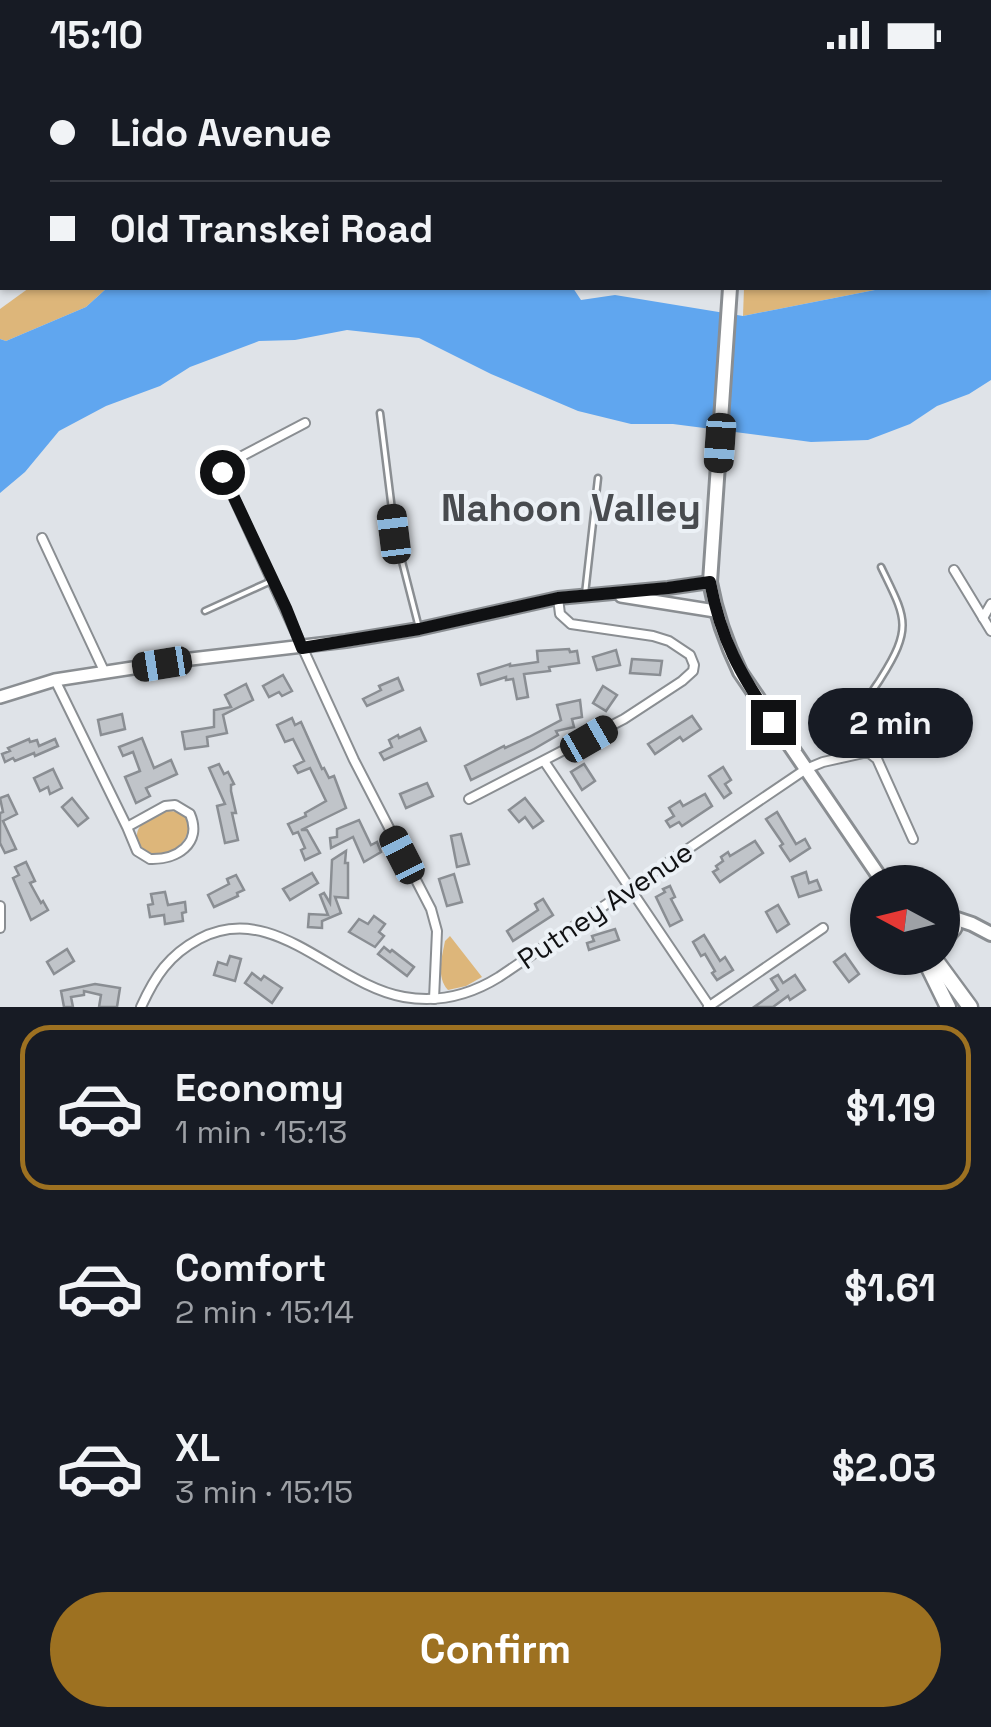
<!DOCTYPE html>
<meta charset="utf-8">
<style>
body{margin:0;font-family:"Space Grotesk",sans-serif;background:#242831;color:#f1f3f6;height:100vh;display:flex;flex-direction:column;font-size:38px;white-space:nowrap}
*{box-sizing:border-box;margin:0}
p{font-size:32px;color:#9ea1a6}
.icon{flex:none;width:55px;height:55px;fill:none;stroke:currentColor;stroke-width:2;stroke-linecap:round;stroke-linejoin:round}
.map{position:relative;height:937px;overflow:hidden}
.drawer{display:flex;flex-direction:column;background:#171b24;flex:1}
.drawer>*{flex:none}
.banner{position:absolute;left:0px;top:0px;width:992px;height:220px;box-shadow:0 2px 8px #0004;display:grid;align-content:center;height:220px;padding:0 50px;background:#171b24}
.needle{width:65px;rotate:277deg}
.controls{position:absolute;left:850px;top:795px;display:grid;gap:20px}
.controls a{display:grid;place-items:center;width:110px;height:110px;border-radius:50%;background:#171b24;box-shadow:0 2px 8px #0004;font-size:50px}
.end{position:absolute;width:45px;height:45px;margin:-22px;border:12px solid #101113;background:#fff;box-shadow:0 0 0 5px #fff}
.from{border-radius:50%}
.bubble{position:absolute;height:70px;border-radius:35px;background:#171b24;box-shadow:0 2px 8px #0004;font-size:32px;font-weight:600;line-height:70px;text-align:center}
.car{position:absolute;width:30px;height:60px;margin:-30px -15px;border-radius:12px;box-shadow:0 0 8px 2px #0007;background:linear-gradient(#222 24%,#8ab4d8 0 40%,#222 0 76%,#8ab4d8 0 86%,#222 0)}
.banner b{display:flex;align-items:center;gap:35px;height:95px;font-size:38px}
.banner b+b{border-top:2px solid #363941}
.banner i{width:25px;height:25px;background:#f1f3f6}
ul{padding:18px 0 0;list-style:none}
li{display:flex;align-items:center;gap:30px;height:165px;margin:0 20px 15px;padding:0 30px;border:5px solid transparent;border-radius:30px}
li div{flex:1}
li b{display:block;font-size:38px}
li em{font-style:normal;font-weight:600}
li.active{border-color:#9d7121}
li>.icon{width:90px;height:90px;stroke-width:1.5}
.action{display:flex;gap:20px;margin-top:auto;padding:20px 50px}
.action a{flex:1;height:115px;border-radius:60px;background:#9d7121;color:#fff;font-size:40px;font-weight:600;line-height:115px;text-align:center}
.status{display:flex;justify-content:space-between;align-items:center;height:70px;padding:0 50px;background:#171b24;direction:ltr}
.status svg{height:28px;fill:currentColor}
.map>svg:first-child{display:block}
.green{fill:#ddb67a}
.water{fill:#60a6ef}
.building{fill:#c0c4c9;stroke:#8a8e93;stroke-width:2.5}
.lines{fill:none;stroke-linecap:round;stroke-linejoin:round}
.lane-casing{stroke:#8a8e92;stroke-width:9}
.street-casing{stroke:#8a8e92;stroke-width:12}
.secondary-casing{stroke:#8a8e92;stroke-width:16}
.primary-casing{stroke:#8a8e92;stroke-width:18}
.highway-casing{stroke:#8a8e92;stroke-width:19}
.lane{stroke:#fff;stroke-width:4}
.street{stroke:#fff;stroke-width:8}
.secondary{stroke:#fff;stroke-width:11}
.primary{stroke:#fff;stroke-width:12}
.highway{stroke:#fff;stroke-width:14}
.route{stroke:#101113;stroke-width:12}
.labels{text-anchor:middle;dominant-baseline:central;stroke-width:8;stroke-linejoin:round;paint-order:stroke}
.street-label{font-size:28px;fill:#101113;stroke:#ecf1f6}
.district-label{font-size:38px;font-weight:bold;fill:#484b4f;stroke:#ecf1f6}
</style>
<div class="status"><b>15:10</b><svg viewBox="0 0 49 12"><path d="M0 12V9h3v3zM5 12V6h3v6zM10 12V3h3v9zM15 12V0h3v12zM26 1h20v11H26zM47 4h2v5h-2z"/></svg></div>
<div class="map">
<svg width="991" height="937" viewBox="0 0 991 937">
<rect width="100%" height="100%" fill="#dfe3e8"/>
<g class="green">
<path d="M29,218H107L86,237L6,271L0,269V239Z"/>
<path d="M744,218H885L743,246Z"/>
<path d="M168,741C211,741 179,794 151,784C146,782 142,779 139,773C130,754 154,746 168,741Z"/>
<path d="M450,866L482,907L466,916L448,920C436,907 442,887 445,871Z"/>
</g>
<path class="water" d="M991,163V310L969,324L937,336L910,354L868,370L811,372L673,354H631L578,341L491,304L419,268L347,260L295,270L259,271L190,297L160,316L106,336L59,361L25,402L0,423V269L6,271L86,237L107,218H573L581,230L615,225L743,246L885,218H990Z"/>
<g class="building">
<path d="M569,579L570,582L577,581L579,593L549,597L550,601L524,604L528,627L517,629L513,609L506,610V607L481,615L478,604L510,594V596L538,592L537,581Z"/>
<path d="M616,580L620,595L597,600L593,587Z"/>
<path d="M632,589L662,591L660,605L630,603Z"/>
<path d="M283,605L292,621L282,626L279,622L269,627L263,616Z"/>
<path d="M398,608L403,620L367,636L363,629L381,620L379,616Z"/>
<path d="M246,614L253,630L223,645L227,663L207,667L208,676L185,679L182,662L214,657V640L231,637L225,625Z"/>
<path d="M603,616L617,625L606,641L593,633Z"/>
<path d="M580,630L582,647L572,649L574,657L556,661L558,665L534,679L471,710L465,696L504,676L505,678L529,667L561,650L557,635Z"/>
<path d="M122,644L125,659L101,665L98,650Z"/>
<path d="M692,646L701,659L683,671L680,667L655,684L648,674Z"/>
<path d="M292,648L295,655L301,652L322,699L324,698L329,708L334,706L346,738L301,760H307L320,783L305,790L301,780L305,778L298,762L293,764L288,754L306,746L305,743L326,731L310,698L298,703L294,696L304,691L293,669L285,672L277,655Z"/>
<path d="M420,658L426,671L384,690L380,683L392,677L389,670L398,665L399,668Z"/>
<path d="M142,668L154,698L171,690L177,704L146,718L150,726L136,733L125,707L140,701L133,682L123,686L119,677Z"/>
<path d="M29,669L30,672L37,670L39,676L55,669L58,676L35,686L34,683L15,691L13,688L5,692L2,684L10,681L8,678Z"/>
<path d="M219,694L224,704L228,702L234,714L231,715V721L236,743H232L238,770L225,773L217,736L225,734L209,698Z"/>
<path d="M584,694L595,711L582,720L571,702Z"/>
<path d="M723,697L731,710L725,714L731,723L724,728L709,706Z"/>
<path d="M53,699L62,718L50,724L48,717L40,721L34,708Z"/>
<path d="M427,713L433,726L406,738L400,724Z"/>
<path d="M705,724L712,736L682,756L679,752L670,757L666,751L674,746L669,738L680,731L683,736Z"/>
<path d="M8,725L17,744L3,751L16,779L5,783L0,773V743L3,742L0,728Z"/>
<path d="M72,728L88,748L78,756L62,737Z"/>
<path d="M525,728L543,751L533,758L525,747L519,752L509,740Z"/>
<path d="M777,742L796,774L805,769L810,778L790,791L780,776L783,774L766,749Z"/>
<path d="M359,750L371,775L377,772L381,782L364,792L353,767L331,778L330,768L337,767V759Z"/>
<path d="M461,764L469,794L457,797L451,766Z"/>
<path d="M755,771L763,783L720,812L713,802L718,799L716,796L723,791L721,787L728,782L730,786Z"/>
<path d="M346,781L345,793H348V828L335,827L341,843L322,851V858L308,857L309,844L328,845L320,825L324,823L330,833L332,790Z"/>
<path d="M26,792L35,811L30,813L41,833L43,831L48,840L31,850L13,808L19,805L15,797Z"/>
<path d="M806,802L809,813L817,810L821,820L799,827L792,807Z"/>
<path d="M312,803L318,813L290,830L283,819Z"/>
<path d="M454,804L462,832L447,836L439,809Z"/>
<path d="M236,805L244,820L237,823L238,826L214,837L208,825L229,814L227,809Z"/>
<path d="M670,816L675,827L671,829L682,850L670,856L656,827L665,822L663,819Z"/>
<path d="M165,822L168,835L185,832L186,842L182,843L183,851L165,854L164,845L150,847L148,835L153,834L151,824Z"/>
<path d="M543,829L553,845L513,871L507,861L538,840L535,834Z"/>
<path d="M778,835L789,854L777,862L766,842Z"/>
<path d="M374,846L385,854L379,862L384,866L375,877L349,862L359,849L368,854Z"/>
<path d="M615,859L619,870L589,880L587,873L594,871L592,866Z"/>
<path d="M704,865L720,891L725,887L733,900L717,910L712,903L715,901L705,884L701,886L693,872Z"/>
<path d="M384,877L390,882L392,880L414,897L407,906L378,884Z"/>
<path d="M67,879L74,891L54,904L47,892Z"/>
<path d="M845,884L859,904L849,912L834,892Z"/>
<path d="M230,886L241,889L235,911L214,905L218,892L227,895Z"/>
<path d="M252,903L261,910L264,906L282,918L272,933L245,913Z"/>
<path d="M778,905L783,913L795,905L805,920L790,930L788,926L773,937H754L778,920L771,909Z"/>
<path d="M95,914L120,918L117,937H99L101,925L84,921V925L71,927L73,937H64L61,921Z"/>
</g>
<g class="lines">
<defs>
<g id="lane">
<path d="M555,0L557,2"/>
<path d="M391,2L394,0"/>
<path d="M724,2L725,0"/>
<path d="M990,96L991,95"/>
<path d="M990,121L991,122"/>
<path d="M990,138H991"/>
<path d="M380,343L395,464L418,554"/>
<path d="M585,524L598,408"/>
<path d="M205,541L269,512"/>
<path d="M871,683C882,663 873,648 869,628C872,620 877,615 881,608C914,556 905,547 881,497"/>
</g>
<g id="street">
<path d="M305,353L223,396L222,402L354,690L431,839L437,861L434,929"/>
<path d="M42,468L105,603"/>
<path d="M954,500L991,561"/>
<path d="M983,548L991,534"/>
<path d="M55,610L127,757L137,781L150,789C176,790 203,774 190,744L175,735L165,736L127,757"/>
<path d="M544,691L710,937"/>
<path d="M469,729L624,649L682,611L693,601L694,595L690,585L669,571L653,566L571,554L560,544L558,528"/>
<path d="M0,836V858"/>
<path d="M141,937C155,906 169,885 199,869C274,829 334,915 404,927C438,933 470,925 499,907L806,699L823,692L868,682L877,689L913,769"/>
<path d="M708,937L823,858"/>
</g>
<g id="secondary">
<path d="M678,2L680,0"/>
<path d="M621,526L715,541"/>
<path d="M0,627L55,610L191,589L346,571L419,559L558,528L668,518L710,512"/>
</g>
<g id="primary">
<path d="M636,0L638,2"/>
<path d="M649,0L656,2"/>
<path d="M730,218L710,512C716,545 726,573 740,602L883,812"/>
<path d="M942,844L972,854L991,864"/>
</g>
<g id="highway">
<path d="M942,872L954,858"/>
<path d="M924,888L948,937"/>
<path d="M934,888L970,937"/>
</g>
</defs>
<use href="#lane" class="lane-casing"/>
<use href="#street" class="street-casing"/>
<use href="#secondary" class="secondary-casing"/>
<use href="#primary" class="primary-casing"/>
<use href="#highway" class="highway-casing"/>
<use href="#lane" class="lane"/>
<use href="#street" class="street"/>
<use href="#secondary" class="secondary"/>
<use href="#primary" class="primary"/>
<use href="#highway" class="highway"/>
</g>
<g class="lines">
<path class="route" d="M222,402L286,538L302,578L419,559L558,528L668,518L710,512C721,570 740,604 773,652"/>
</g>
<g class="labels">
<g class="street-label">
<text transform="translate(605 835) rotate(-34)">Putney Avenue</text>
</g>
<g class="district-label">
<text x="571" y="438">Nahoon Valley</text>
</g>
</g>
</svg>
<div class="controls">
<a><svg class="needle" viewBox="-14 -14 28 28"><path d="M0-13l5 13h-10z" fill="#e53935"/><path d="M0 13l5-13h-10z" fill="#9ea1a6"/></svg></a>
</div>
<i class="end from" style="left:222px;top:402px"></i>
<i class="end" style="left:773px;top:652px"></i>
<div class="bubble" style="left:808px;top:618px;width:165px">2 min</div>
<i class="car" style="left:720px;top:373px;rotate:184deg"></i>
<i class="car" style="left:394px;top:464px;rotate:353deg"></i>
<i class="car" style="left:162px;top:594px;rotate:261deg"></i>
<i class="car" style="left:589px;top:669px;rotate:60deg"></i>
<i class="car" style="left:402px;top:785px;rotate:333deg"></i>
<div class="banner">
<b><i class="from"></i>Lido Avenue</b>
<b><i></i>Old Transkei Road</b>
</div>
</div>
<section class="drawer">
<ul>
<li class="active"><svg class="icon" aria-label="car" viewBox="0 0 24 24"><path d="M5 17H2v-5l4-1 3-4h7l3 4 3 1v5h-3M9 17h6M6 11h13"/><circle cx="7" cy="17" r="2"/><circle cx="17" cy="17" r="2"/></svg><div><b>Economy</b><p>1 min · 15:13</p></div><em>$1.19</em></li>
<li><svg class="icon" aria-label="car" viewBox="0 0 24 24"><path d="M5 17H2v-5l4-1 3-4h7l3 4 3 1v5h-3M9 17h6M6 11h13"/><circle cx="7" cy="17" r="2"/><circle cx="17" cy="17" r="2"/></svg><div><b>Comfort</b><p>2 min · 15:14</p></div><em>$1.61</em></li>
<li><svg class="icon" aria-label="car" viewBox="0 0 24 24"><path d="M5 17H2v-5l4-1 3-4h7l3 4 3 1v5h-3M9 17h6M6 11h13"/><circle cx="7" cy="17" r="2"/><circle cx="17" cy="17" r="2"/></svg><div><b>XL</b><p>3 min · 15:15</p></div><em>$2.03</em></li>
</ul>
<div class="action"><a>Confirm</a></div>
</section>
